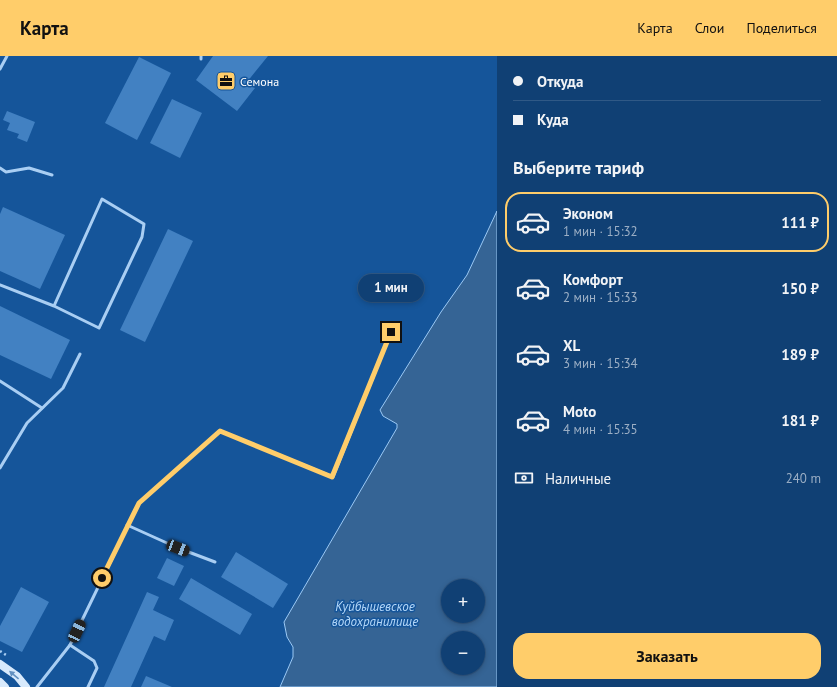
<!DOCTYPE html>
<html lang="ru">
<meta charset="utf-8">
<style>
body{margin:0;font-family:"PT Sans",sans-serif;background:#194779;color:#f1f3f6;height:100vh;display:flex;flex-direction:column;font-size:15px;white-space:nowrap}
*{box-sizing:border-box;margin:0}
p{font-size:13px;color:#9cafc5}
.icon{flex:none;width:22px;height:22px;fill:none;stroke:currentColor;stroke-width:2;stroke-linecap:round;stroke-linejoin:round}
.map{position:relative;flex:1;overflow:hidden}
.details{display:flex;flex-direction:column;background:#104074;width:340px}
.details>*{flex:none}
.hud{display:grid;align-content:center;height:88px;padding:0 16px;background:#104074}
.buttons{position:absolute;left:441px;top:523px;display:grid;gap:8px}
.buttons a{display:grid;place-items:center;width:44px;height:44px;border-radius:50%;background:#104074;box-shadow:0 2px 6px #0003,0 0 0 1px #305986;font-size:20px}
.end{position:absolute;width:18px;height:18px;margin:-9px;border:5px solid #ffcd6a;background:#111;box-shadow:0 0 0 2px #111}
.from{border-radius:50%}
.bubble{position:absolute;height:28px;border-radius:14px;background:#104074;box-shadow:0 2px 6px #0003,0 0 0 1px #305986;font-size:13px;font-weight:600;line-height:28px;text-align:center}
.car{position:absolute;width:12px;height:24px;margin:-12px -6px;border-radius:5px;box-shadow:0 0 3px 1px #0007;background:linear-gradient(#222 24%,#8ab4d8 0 40%,#222 0 76%,#8ab4d8 0 86%,#222 0)}
.hud b{display:flex;align-items:center;gap:14px;height:38px;font-size:15px}
.hud b+b{border-top:1px solid #305986}
.hud i{width:10px;height:10px;background:#f1f3f6}
ul{padding:0;list-style:none}
li{display:flex;align-items:center;gap:12px;height:60px;margin:0 8px 6px;padding:0 8px;border:2px solid transparent;border-radius:16px}
li div{flex:1}
li b{display:block;font-size:15px}
li em{font-style:normal;font-weight:600}
li.selected{border-color:#ffcd6a}
li>.icon{width:36px;height:36px;stroke-width:1.5}
h2{padding:0 16px;font-size:18px;line-height:48px}
.pay{display:flex;align-items:center;gap:10px;height:44px;padding:0 16px;font-size:15px}
.pay p{margin-inline-start:auto}
.primary-button{display:flex;gap:8px;margin-top:auto;padding:8px 16px}
.primary-button a{flex:1;height:46px;border-radius:16px;background:#ffcd6a;color:#111;font-size:16px;font-weight:600;line-height:46px;text-align:center}
header{display:flex;align-items:center;gap:24px;box-sizing:border-box;height:56px;padding:0 20px;background:#ffcd6a;color:#111}
header strong{font-size:19px}
nav{display:flex;gap:22px;margin-inline-start:auto;font-size:14px}
main{display:flex;flex:1;min-height:0}
.map>svg:first-child{display:block}
.water{fill:#356495;stroke:#9bc9f5;fill-rule:evenodd}
.building{fill:#4281c2}
.lines{fill:none;stroke-linecap:round;stroke-linejoin:round}
.path{stroke:#a9cef3;stroke-width:2.5;stroke-dasharray:2 3;stroke-linecap:butt}
.service{stroke:#a9cef3;stroke-width:3}
.secondary{stroke:#d8eafc;stroke-width:8}
.oneway{fill:#6391c1}
.route{stroke:#ffcd6a;stroke-width:5}
.labels{text-anchor:middle;dominant-baseline:central;stroke-width:3;stroke-linejoin:round;paint-order:stroke}
.poi-label{font-size:12px;fill:#fff;stroke:#15559a;text-anchor:start}
.water-label{font-size:13px;font-style:italic;fill:#b5d8f9;stroke:#15559a}
</style>
<header>
<strong>Карта</strong>
<nav><a>Карта</a><a>Слои</a><a>Поделиться</a></nav>
</header>
<main>
<div class="map">
<svg width="497" height="631" viewBox="0 0 497 631">
<rect width="100%" height="100%" fill="#15559a"/>
<path class="water" d="M497,155V631H280L293,601V591L287,581L284,566L397,372V368L383,360L380,354L441,256L467,219ZM448,530H478V560H448ZM448,582H478V612H448Z"/>
<g class="building">
<path d="M213,0H268L247,26L255,32L237,55L196,24Z"/>
<path d="M139,1L171,17L137,84L105,67Z"/>
<path d="M172,43L202,57L180,102L150,87Z"/>
<path d="M7,55L35,66L27,86L17,82L19,78L7,74L10,67L3,64Z"/>
<path d="M3,151L65,179L40,233L0,215V158Z"/>
<path d="M168,173L193,185L145,286L120,274Z"/>
<path d="M0,250L70,284L51,323L0,299Z"/>
<path d="M236,496L288,528L273,552L221,521Z"/>
<path d="M167,502L184,510L174,530L157,522Z"/>
<path d="M191,522L252,558L240,579L179,543Z"/>
<path d="M21,531L49,546L22,596L0,585V570Z"/>
<path d="M147,536L159,541L153,554L174,564L165,585L154,580L131,631H104Z"/>
<path d="M146,620L172,631H141Z"/>
</g>
<g class="lines">
<path class="path" d="M0,595L6,599"/>
<g class="service">
<path d="M201,3V0"/>
<path d="M0,13L7,0"/>
<path d="M0,112L6,116L29,112L52,119"/>
<path d="M0,229L54,250L99,272L142,181L144,168L102,143L54,250"/>
<path d="M0,325L42,352"/>
<path d="M0,412L27,367L63,332L80,298"/>
<path d="M127,469L178,492L215,506"/>
<path d="M70,589L94,605L97,612L88,631"/>
<path d="M37,631L70,589L139,447L220,375L333,421L391,276"/>
</g>
<g class="secondary">
<path d="M0,608L17,620L26,631"/>
<path d="M0,626L5,631"/>
</g>
</g>
<defs><path id="oneway-solid" d="M-6-.8H1V-3.2L6.5 0L1 3.2V.8H-6Z"/></defs>
<use class="oneway" href="#oneway-solid" transform="translate(14 619) rotate(-140)"/>
<g class="lines">
<path class="route" d="M102,522L139,447L220,375L332,421L391,276"/>
</g>
<defs>
<symbol id="office-square" viewBox="-11 -11 22 22"><rect x="-9" y="-9" width="18" height="18" rx="4" fill="#ffcd6a" stroke="#15559a"/><path d="M-6-3h4V-5.5h4V-3h4V5H-6ZM-1-4.5V-3h2v-1.5ZM-6 0V1H6V0Z" fill="#111"/></symbol>
</defs>
<g fill-rule="evenodd">
<use href="#office-square" x="215" y="14" width="22" height="22"/>
</g>
<g class="labels">
<g class="poi-label">
<text x="240" y="25">Семона</text>
</g>
<g class="water-label">
<text x="375" y="550">Куйбышевское<tspan x="375" dy="15">водохранилище</tspan></text>
</g>
</g>
</svg>
<div class="buttons">
<a>+</a>
<a>−</a>
</div>
<i class="end from" style="left:102px;top:522px"></i>
<i class="end" style="left:391px;top:276px"></i>
<div class="bubble" style="left:358px;top:218px;width:66px">1 мин</div>
<i class="car" style="left:178px;top:492px;rotate:111deg"></i>
<i class="car" style="left:77px;top:575px;rotate:25deg"></i>
</div>
<section class="details">
<div class="hud">
<b><i class="from"></i>Откуда</b>
<b><i></i>Куда</b>
</div>
<h2>Выберите тариф</h2>
<ul>
<li class="selected"><svg class="icon" aria-label="car" viewBox="0 0 24 24"><path d="M5 17H2v-5l4-1 3-4h7l3 4 3 1v5h-3M9 17h6M6 11h13"/><circle cx="7" cy="17" r="2"/><circle cx="17" cy="17" r="2"/></svg><div><b>Эконом</b><p>1 мин · 15:32</p></div><em>111 ₽</em></li>
<li><svg class="icon" aria-label="car" viewBox="0 0 24 24"><path d="M5 17H2v-5l4-1 3-4h7l3 4 3 1v5h-3M9 17h6M6 11h13"/><circle cx="7" cy="17" r="2"/><circle cx="17" cy="17" r="2"/></svg><div><b>Комфорт</b><p>2 мин · 15:33</p></div><em>150 ₽</em></li>
<li><svg class="icon" aria-label="car" viewBox="0 0 24 24"><path d="M5 17H2v-5l4-1 3-4h7l3 4 3 1v5h-3M9 17h6M6 11h13"/><circle cx="7" cy="17" r="2"/><circle cx="17" cy="17" r="2"/></svg><div><b>XL</b><p>3 мин · 15:34</p></div><em>189 ₽</em></li>
<li><svg class="icon" aria-label="car" viewBox="0 0 24 24"><path d="M5 17H2v-5l4-1 3-4h7l3 4 3 1v5h-3M9 17h6M6 11h13"/><circle cx="7" cy="17" r="2"/><circle cx="17" cy="17" r="2"/></svg><div><b>Moto</b><p>4 мин · 15:35</p></div><em>181 ₽</em></li>
</ul>
<div class="pay"><svg class="icon" aria-label="cash" viewBox="0 0 24 24"><path d="M3 7h18v10H3z"/><circle cx="12" cy="12" r="2"/></svg>Наличные<p>240 m</p></div>
<div class="primary-button"><a>Заказать</a></div>
</section>
</main>
